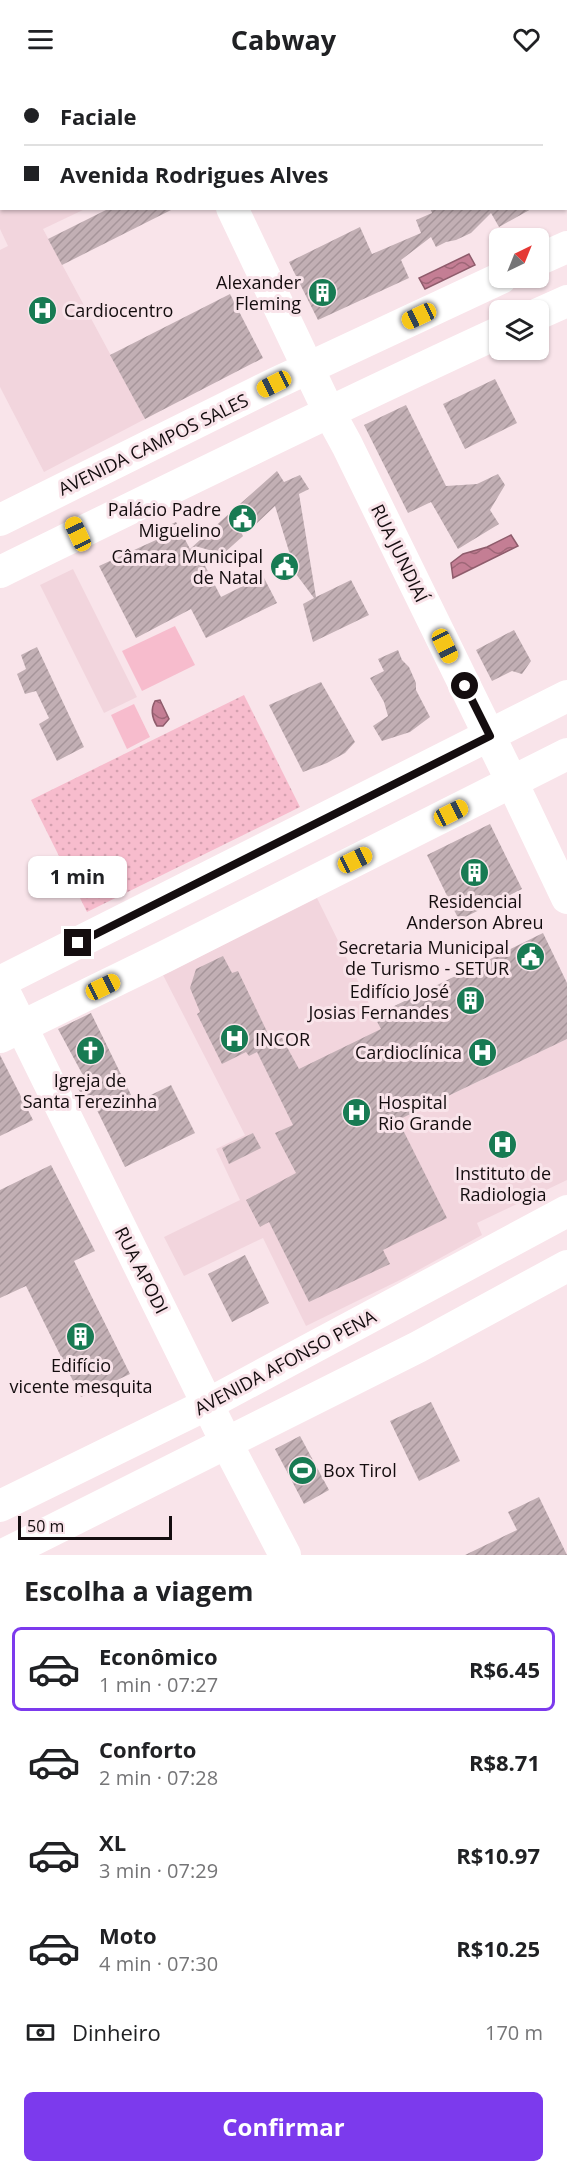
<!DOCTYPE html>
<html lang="pt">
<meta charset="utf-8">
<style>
body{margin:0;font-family:"Open Sans",sans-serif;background:#f6f6f6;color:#202124;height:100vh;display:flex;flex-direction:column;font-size:22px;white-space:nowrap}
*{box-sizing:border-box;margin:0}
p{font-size:20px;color:#757577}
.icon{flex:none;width:33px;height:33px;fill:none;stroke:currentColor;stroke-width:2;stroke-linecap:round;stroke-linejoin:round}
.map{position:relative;height:1477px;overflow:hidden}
.details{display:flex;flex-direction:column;background:#fff;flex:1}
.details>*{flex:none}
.hud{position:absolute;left:0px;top:0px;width:567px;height:132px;box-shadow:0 2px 4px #0004;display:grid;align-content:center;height:132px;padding:0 24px;background:#fff}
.needle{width:39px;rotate:43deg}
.fabs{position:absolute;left:489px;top:150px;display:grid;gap:12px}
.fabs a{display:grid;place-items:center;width:60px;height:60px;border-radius:9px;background:#fff;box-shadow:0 2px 4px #0004;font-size:30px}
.scale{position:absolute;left:18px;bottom:15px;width:154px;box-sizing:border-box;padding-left:6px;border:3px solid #140d0f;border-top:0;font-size:16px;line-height:21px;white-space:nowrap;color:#140d0f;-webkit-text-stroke:4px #f9e4ea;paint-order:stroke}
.end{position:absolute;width:27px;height:27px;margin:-14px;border:8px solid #140d0f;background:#fff;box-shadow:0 0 0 3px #fff}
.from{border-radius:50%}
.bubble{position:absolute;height:42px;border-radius:9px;background:#fff;box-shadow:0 2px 4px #0004;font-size:20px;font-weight:700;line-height:42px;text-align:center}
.car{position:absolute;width:18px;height:36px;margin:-18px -9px;border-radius:8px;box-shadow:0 0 4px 2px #0007;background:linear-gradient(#f5c518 24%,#345 0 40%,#f5c518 0 76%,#345 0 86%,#f5c518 0)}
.hud b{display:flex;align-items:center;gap:21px;height:57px;font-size:22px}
.hud b+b{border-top:2px solid #e0e0e0}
.hud i{width:15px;height:15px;background:#202124}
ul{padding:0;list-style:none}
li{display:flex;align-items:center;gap:18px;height:84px;margin:0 12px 9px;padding:0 12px;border:3px solid transparent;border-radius:9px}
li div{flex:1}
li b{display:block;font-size:22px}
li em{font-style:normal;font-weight:700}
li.on{border-color:#7c3aed}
li>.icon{width:54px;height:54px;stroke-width:1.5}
h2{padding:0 24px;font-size:27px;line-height:72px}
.pay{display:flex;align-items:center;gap:15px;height:66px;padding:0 24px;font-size:22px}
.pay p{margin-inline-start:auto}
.cta{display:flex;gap:12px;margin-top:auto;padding:12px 24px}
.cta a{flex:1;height:69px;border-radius:9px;background:#7c3aed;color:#fff;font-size:24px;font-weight:700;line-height:69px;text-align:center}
header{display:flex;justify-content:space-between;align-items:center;height:78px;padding:0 24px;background:#fff;font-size:27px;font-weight:700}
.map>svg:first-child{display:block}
.built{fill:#f2d5dd}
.grass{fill:url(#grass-dots)}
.green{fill:#f7bccd}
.water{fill:url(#water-waves);stroke:#8f5c6c;stroke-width:1.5}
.building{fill:url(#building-hatch)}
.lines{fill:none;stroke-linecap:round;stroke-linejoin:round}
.secondary{stroke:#fff;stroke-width:32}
.route{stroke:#140d0f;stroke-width:8}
.labels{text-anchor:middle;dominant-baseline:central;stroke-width:6;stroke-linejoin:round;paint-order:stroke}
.poi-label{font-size:18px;fill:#140d0f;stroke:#f9e4ea;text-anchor:end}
.street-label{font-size:18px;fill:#140d0f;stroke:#f9e4ea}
</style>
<header><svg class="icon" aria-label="menu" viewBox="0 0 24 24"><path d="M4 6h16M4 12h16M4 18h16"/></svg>Cabway<svg class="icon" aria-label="heart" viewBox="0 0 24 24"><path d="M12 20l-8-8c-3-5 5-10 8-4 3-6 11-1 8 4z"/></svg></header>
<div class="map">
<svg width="567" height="1477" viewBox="0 0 567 1477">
<defs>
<pattern id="grass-dots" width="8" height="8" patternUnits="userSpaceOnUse" patternTransform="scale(1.5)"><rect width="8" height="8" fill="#f7bccd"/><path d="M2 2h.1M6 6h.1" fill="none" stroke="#d3a0af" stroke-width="1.8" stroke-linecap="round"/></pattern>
<pattern id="water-waves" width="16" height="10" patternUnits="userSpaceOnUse" patternTransform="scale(1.5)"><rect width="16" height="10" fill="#c47e94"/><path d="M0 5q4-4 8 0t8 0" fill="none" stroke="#9e6677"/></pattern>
<pattern id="building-hatch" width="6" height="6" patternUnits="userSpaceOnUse" patternTransform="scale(1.5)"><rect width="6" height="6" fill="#c2afb4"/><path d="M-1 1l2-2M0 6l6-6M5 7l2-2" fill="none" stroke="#a6959a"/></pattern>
</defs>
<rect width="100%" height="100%" fill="#f9e4ea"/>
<g class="built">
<path d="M0,0L132,1L2,2V130L85,131L43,151L145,341L44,394L0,309V172L8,168L0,151Z"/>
<path d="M73,491L137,619L104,635L40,507Z"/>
<path d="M317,820L421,1031L567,961V1102L477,1145L482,1157L404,1200L306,1248L263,1160L184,1198L164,1159L240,1122L216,1071L245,1057L163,897Z"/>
</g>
<path class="grass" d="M244,617L300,729L87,834L31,722Z"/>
<g class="green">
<path d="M175,548L195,587L142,613L122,573Z"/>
<path d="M134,626L150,659L127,671L111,637Z"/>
</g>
<g class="water">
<path d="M469,176L475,187L425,211L419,200Z"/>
<path d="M511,457L518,468L453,500L451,485L463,476L487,469Z"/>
<path d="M160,622L169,641L163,648H157C152,640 150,632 155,623Z"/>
</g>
<g class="building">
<path d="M110,130H175L62,187L48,161Z"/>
<path d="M430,130H533L499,149L491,135L471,155L456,162L446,164L436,169L431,159L401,182L409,200L318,242L289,184L360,149L372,176L421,155L416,142L432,135Z"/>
<path d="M230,216L263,280L145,341L110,277Z"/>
<path d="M495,301L517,345L465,371L443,326Z"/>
<path d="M406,327L446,408L477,406L498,396L505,407L490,432L499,446L458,471L431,424L408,435L364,347Z"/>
<path d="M277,393L284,404L300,397L309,411L299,416L316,519L351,502L369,537L313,564L303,526L314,520L296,496L275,428L256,446L240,426Z"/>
<path d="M231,434L243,458L223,476L195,468L221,519L263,498L277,525L206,560L191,531L136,560L99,488L156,462L152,455L176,444L190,471Z"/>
<path d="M514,552L531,583L522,596L512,593L492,603L476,572Z"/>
<path d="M37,569L84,669L57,683L39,646L49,640L36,613L25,616L17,596L26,591L21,577Z"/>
<path d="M398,572L402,582L409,589L416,605V612L430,639L410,654L382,663L373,648L388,638L384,624L370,600L384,593L378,581Z"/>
<path d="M321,604L355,664L345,675L327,685L303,694L269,627Z"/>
<path d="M490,746L522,811L459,842L427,777Z"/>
<path d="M543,855L567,905V961L398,1042L447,1140L383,1172L390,1186L309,1224L269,1144L260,1149L246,1122L296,1095L275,1055L293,1047L257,974L249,978L246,974L222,986L197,936L200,934L190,910L196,891L223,878L232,895L238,893L272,964L282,960L299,991L381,951L374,938Z"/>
<path d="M91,935L135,1025L171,1007L195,1055L125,1089L92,1022L86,1025L75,1005L85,1001L58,951Z"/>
<path d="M0,977L33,1042L0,1058Z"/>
<path d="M253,1055L261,1070L229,1086L222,1070Z"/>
<path d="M51,1087L95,1173L74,1183L130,1296L81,1319L26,1208L0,1220V1112Z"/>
<path d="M245,1177L269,1225L232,1244L208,1196Z"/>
<path d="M431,1324L460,1383L419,1403L390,1343Z"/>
<path d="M300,1358L329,1412L304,1426L275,1371Z"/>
<path d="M539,1419L567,1477H465L517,1452L508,1434Z"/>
</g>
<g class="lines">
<g class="secondary">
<path d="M169,0L170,2"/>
<path d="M540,0V2"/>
<path d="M566,55L567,58"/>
<path d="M232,130L329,334L347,367L512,704L567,820"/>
<path d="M538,182L567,169"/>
<path d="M538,236L567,223"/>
<path d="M0,442L274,306L501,200"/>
<path d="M0,494C166,413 332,331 500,254"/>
<path d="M0,904L567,618"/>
<path d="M0,905L226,1364L285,1477"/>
<path d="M0,959L164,879L567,676"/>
<path d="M0,1428L208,1326L567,1133"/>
<path d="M3,1477L418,1269L567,1188"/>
</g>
</g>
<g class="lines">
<path class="route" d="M78,865L490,658L465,608"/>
</g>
<defs>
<symbol id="building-disc" viewBox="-11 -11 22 22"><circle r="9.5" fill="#187b53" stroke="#f9e4ea"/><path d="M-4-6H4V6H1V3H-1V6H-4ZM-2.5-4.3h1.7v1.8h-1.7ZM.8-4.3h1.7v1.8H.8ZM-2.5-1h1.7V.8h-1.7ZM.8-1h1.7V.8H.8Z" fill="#fff"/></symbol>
<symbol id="hospital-disc" viewBox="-11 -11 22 22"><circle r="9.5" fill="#187b53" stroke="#f9e4ea"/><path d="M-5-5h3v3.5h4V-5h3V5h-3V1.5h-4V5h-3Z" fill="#fff"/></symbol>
<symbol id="civic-disc" viewBox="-11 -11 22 22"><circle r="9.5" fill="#187b53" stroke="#f9e4ea"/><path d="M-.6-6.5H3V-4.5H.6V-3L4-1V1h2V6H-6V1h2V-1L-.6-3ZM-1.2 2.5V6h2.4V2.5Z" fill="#fff"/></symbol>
<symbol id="church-disc" viewBox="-11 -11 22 22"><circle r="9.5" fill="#187b53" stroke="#f9e4ea"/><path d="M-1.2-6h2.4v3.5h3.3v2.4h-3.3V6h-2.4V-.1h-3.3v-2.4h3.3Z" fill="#fff"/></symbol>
<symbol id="stadium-disc" viewBox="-11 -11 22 22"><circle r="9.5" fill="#187b53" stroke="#f9e4ea"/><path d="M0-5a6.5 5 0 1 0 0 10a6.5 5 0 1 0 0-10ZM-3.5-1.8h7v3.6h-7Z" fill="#fff"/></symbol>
</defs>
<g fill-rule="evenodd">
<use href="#building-disc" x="306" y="198" width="33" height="33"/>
<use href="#hospital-disc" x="26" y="216" width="33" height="33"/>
<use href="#civic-disc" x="226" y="424" width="33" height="33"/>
<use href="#civic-disc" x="268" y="472" width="33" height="33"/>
<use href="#building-disc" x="458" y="778" width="33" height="33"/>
<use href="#civic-disc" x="514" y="862" width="33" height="33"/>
<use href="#building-disc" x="454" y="906" width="33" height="33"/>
<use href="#hospital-disc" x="218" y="944" width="33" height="33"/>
<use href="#church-disc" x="74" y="956" width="33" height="33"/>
<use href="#hospital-disc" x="466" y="958" width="33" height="33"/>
<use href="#hospital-disc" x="340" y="1018" width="33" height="33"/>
<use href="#hospital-disc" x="486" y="1050" width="33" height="33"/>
<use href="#building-disc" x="64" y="1242" width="33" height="33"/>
<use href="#stadium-disc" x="286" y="1376" width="33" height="33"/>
</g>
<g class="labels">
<g class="poi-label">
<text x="301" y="204">Alexander<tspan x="301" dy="21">Fleming</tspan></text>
<text x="64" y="232" text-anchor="start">Cardiocentro</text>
<text x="221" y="431">Palácio Padre<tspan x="221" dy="21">Miguelino</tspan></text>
<text x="263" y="478">Câmara Municipal<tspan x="263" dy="21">de Natal</tspan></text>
<text x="475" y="823" text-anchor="middle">Residencial<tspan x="475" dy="21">Anderson Abreu</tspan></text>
<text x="509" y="869">Secretaria Municipal<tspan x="509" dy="21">de Turismo - SETUR</tspan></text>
<text x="449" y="913">Edifício José<tspan x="449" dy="21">Josias Fernandes</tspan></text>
<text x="255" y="961" text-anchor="start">INCOR</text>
<text x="462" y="974">Cardioclínica</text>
<text x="90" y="1002" text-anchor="middle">Igreja de<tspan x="90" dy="21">Santa Terezinha</tspan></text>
<text x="378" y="1024" text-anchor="start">Hospital<tspan x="378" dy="21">Rio Grande</tspan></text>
<text x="503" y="1095" text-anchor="middle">Instituto de<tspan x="503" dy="21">Radiologia</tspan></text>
<text x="81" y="1287" text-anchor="middle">Edifício<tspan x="81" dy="21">vicente mesquita</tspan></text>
<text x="323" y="1392" text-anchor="start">Box Tirol</text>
</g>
<g class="street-label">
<text transform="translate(153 366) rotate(-26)">AVENIDA CAMPOS SALES</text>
<text transform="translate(400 475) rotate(64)">RUA JUNDIAÍ</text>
<text transform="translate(142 1192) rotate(63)">RUA APODI</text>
<text transform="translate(285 1284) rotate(-28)">AVENIDA AFONSO PENA</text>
</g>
</g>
</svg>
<div class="fabs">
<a><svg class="needle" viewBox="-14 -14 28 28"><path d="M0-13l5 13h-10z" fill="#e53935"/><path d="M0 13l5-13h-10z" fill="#757577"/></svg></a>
<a><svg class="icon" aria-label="layers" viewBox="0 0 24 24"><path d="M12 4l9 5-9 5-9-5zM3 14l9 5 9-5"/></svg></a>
</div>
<div class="scale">50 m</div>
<i class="end from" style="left:465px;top:608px"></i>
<i class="end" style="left:78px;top:865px"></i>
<div class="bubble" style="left:28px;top:778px;width:99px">1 min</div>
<i class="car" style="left:419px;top:238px;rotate:245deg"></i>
<i class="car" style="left:274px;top:306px;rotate:243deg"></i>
<i class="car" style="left:78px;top:456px;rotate:335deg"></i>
<i class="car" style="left:445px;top:568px;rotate:154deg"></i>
<i class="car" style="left:451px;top:735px;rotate:63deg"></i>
<i class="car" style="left:355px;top:782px;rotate:64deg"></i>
<i class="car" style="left:103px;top:909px;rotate:64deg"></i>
<div class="hud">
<b><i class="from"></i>Faciale</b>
<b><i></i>Avenida Rodrigues Alves</b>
</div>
</div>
<section class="details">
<h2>Escolha a viagem</h2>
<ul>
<li class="on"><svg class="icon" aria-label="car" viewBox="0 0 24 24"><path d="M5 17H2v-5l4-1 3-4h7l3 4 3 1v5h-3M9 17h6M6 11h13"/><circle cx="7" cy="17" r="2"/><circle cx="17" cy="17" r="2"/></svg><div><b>Econômico</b><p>1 min · 07:27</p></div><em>R$6.45</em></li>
<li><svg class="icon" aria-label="car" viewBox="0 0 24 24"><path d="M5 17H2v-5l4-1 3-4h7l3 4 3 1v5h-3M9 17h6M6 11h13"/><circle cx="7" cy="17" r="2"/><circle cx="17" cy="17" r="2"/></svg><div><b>Conforto</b><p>2 min · 07:28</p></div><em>R$8.71</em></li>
<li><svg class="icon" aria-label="car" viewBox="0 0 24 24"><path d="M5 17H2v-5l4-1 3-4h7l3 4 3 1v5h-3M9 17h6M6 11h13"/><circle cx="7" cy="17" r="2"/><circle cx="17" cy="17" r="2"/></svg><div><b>XL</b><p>3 min · 07:29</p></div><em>R$10.97</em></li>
<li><svg class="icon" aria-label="car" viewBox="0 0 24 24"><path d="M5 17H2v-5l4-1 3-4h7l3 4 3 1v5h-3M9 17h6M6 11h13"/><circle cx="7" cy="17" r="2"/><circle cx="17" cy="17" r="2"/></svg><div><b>Moto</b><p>4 min · 07:30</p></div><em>R$10.25</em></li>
</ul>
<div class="pay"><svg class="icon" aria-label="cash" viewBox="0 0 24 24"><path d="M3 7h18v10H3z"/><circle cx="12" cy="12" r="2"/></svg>Dinheiro<p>170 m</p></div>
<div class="cta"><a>Confirmar</a></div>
</section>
